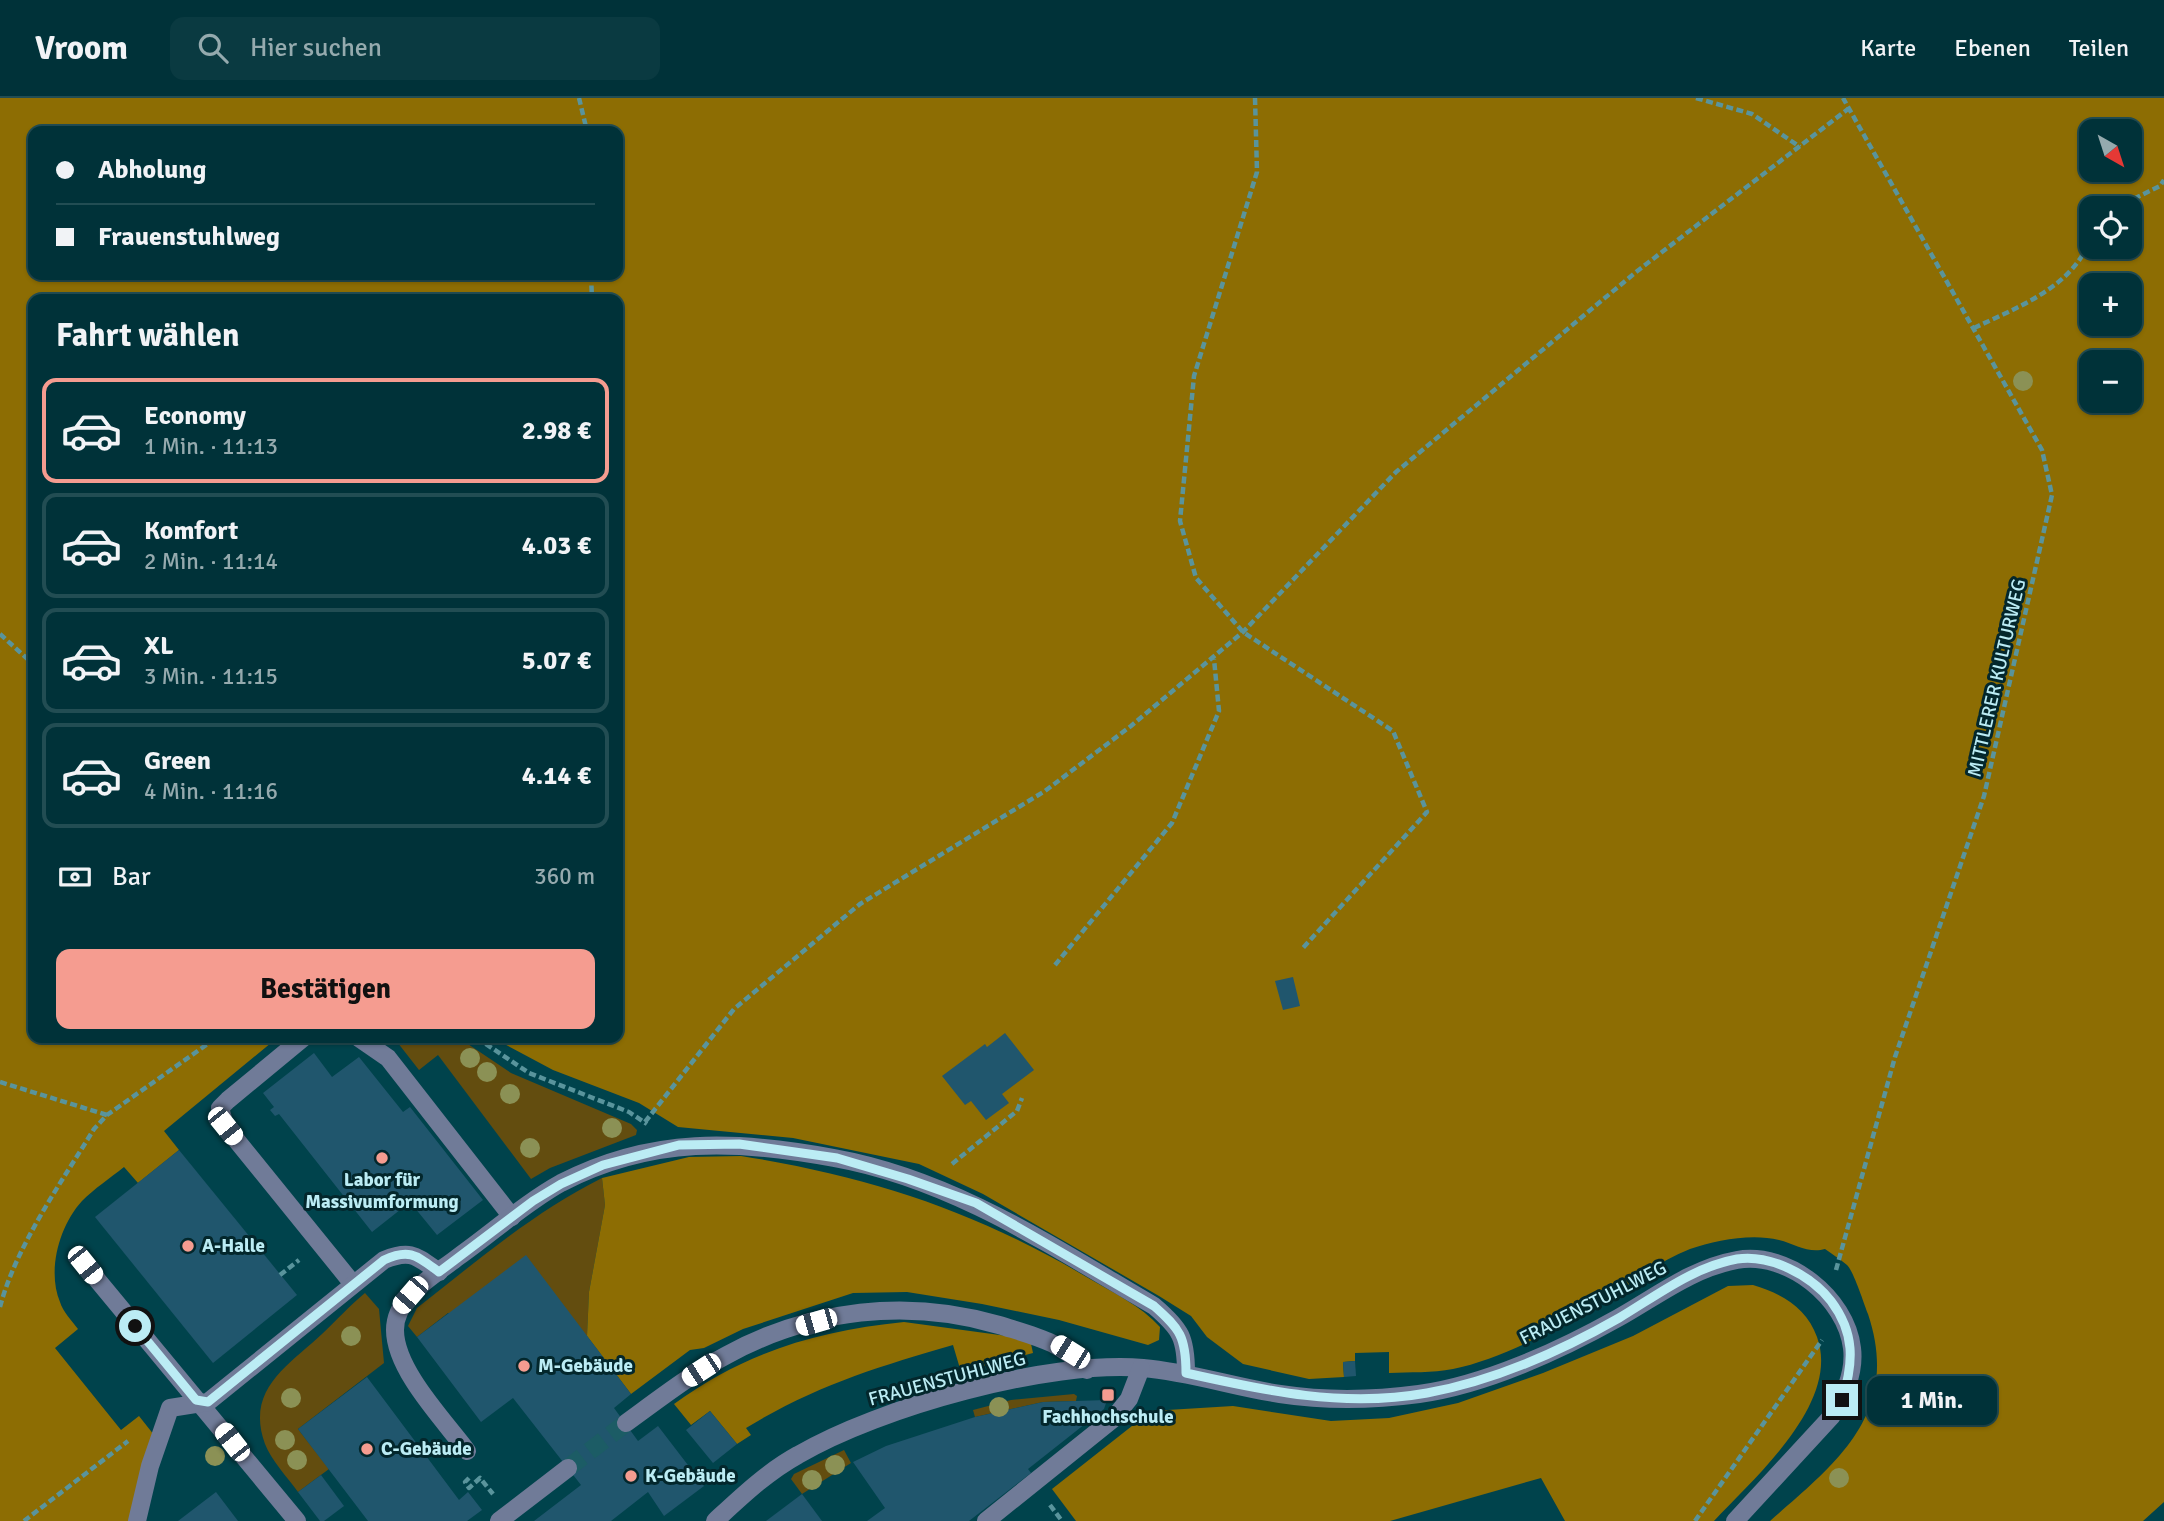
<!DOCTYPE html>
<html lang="de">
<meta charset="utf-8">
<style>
body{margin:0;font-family:Signika,sans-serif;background:#0a3a41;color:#f1f3f6;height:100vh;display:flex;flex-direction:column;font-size:26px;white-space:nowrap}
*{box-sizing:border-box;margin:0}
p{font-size:23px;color:#95aaae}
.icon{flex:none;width:38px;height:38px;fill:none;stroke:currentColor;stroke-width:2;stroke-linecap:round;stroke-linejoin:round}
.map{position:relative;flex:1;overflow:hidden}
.details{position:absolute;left:28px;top:196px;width:595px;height:749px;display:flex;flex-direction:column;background:#003239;border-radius:14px;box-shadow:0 2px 5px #0004,0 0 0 2px #224d53}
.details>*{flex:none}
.top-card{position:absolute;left:28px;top:28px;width:595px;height:154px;border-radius:14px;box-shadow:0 2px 5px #0004,0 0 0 2px #224d53;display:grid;align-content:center;height:154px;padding:0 28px;background:#003239}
.needle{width:46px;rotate:141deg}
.tools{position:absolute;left:2079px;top:21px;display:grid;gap:14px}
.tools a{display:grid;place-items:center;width:63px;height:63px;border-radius:14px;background:#003239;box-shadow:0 2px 5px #0004,0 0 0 2px #224d53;font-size:35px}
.end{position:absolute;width:32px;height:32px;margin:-16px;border:9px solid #bbecf4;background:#111;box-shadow:0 0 0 4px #111}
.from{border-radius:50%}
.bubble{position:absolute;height:49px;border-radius:14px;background:#003239;box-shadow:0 2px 5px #0004,0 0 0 2px #224d53;font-size:23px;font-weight:800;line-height:49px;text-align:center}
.car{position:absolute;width:21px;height:42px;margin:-21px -10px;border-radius:9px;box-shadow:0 0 5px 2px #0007;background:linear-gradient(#fff 24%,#345 0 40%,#fff 0 76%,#345 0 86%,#fff 0)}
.top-card b{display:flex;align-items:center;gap:24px;height:66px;font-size:26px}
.top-card b+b{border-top:2px solid #224d53}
.top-card i{width:18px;height:18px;background:#f1f3f6}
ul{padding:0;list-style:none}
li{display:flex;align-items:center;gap:21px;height:105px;margin:0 14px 10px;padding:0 14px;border:4px solid #224d53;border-radius:14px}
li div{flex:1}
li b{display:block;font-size:26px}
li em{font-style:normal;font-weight:800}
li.selected{border-color:#f59c90}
li>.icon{width:63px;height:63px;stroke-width:1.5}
h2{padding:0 28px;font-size:32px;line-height:84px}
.pay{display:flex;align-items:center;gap:18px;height:77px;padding:0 28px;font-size:26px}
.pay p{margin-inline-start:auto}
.action{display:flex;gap:14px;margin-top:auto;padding:14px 28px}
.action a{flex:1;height:80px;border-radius:14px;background:#f59c90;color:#111;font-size:28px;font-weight:800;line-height:80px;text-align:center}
header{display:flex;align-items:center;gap:42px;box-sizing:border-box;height:98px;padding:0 35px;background:#003239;border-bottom:2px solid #224d53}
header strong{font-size:33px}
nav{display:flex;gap:38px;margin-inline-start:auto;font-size:24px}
.search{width:490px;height:63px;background:#0a3a41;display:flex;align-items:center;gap:18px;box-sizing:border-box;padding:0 24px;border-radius:14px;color:#95aaae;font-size:26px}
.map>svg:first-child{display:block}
.green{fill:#634d0f}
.forest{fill:#8d6d03;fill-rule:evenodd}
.building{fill:#20566d}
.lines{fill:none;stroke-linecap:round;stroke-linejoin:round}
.minor-tunnel{stroke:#1c5c65;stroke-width:18;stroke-dasharray:18 9;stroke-linecap:butt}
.path{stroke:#59949c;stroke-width:4.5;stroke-dasharray:7 3.5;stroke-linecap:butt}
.minor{stroke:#707b98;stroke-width:18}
.tree{fill:#8b9155}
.route{stroke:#bbecf4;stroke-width:9}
.poi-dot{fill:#f59c90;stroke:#03272c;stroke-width:2.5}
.labels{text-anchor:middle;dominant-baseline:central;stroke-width:6;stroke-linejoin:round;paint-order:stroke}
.street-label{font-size:19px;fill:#bbecf4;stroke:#03272c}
.poi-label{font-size:19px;font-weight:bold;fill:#bbecf4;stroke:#03272c;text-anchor:start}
</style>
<header>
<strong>Vroom</strong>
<div class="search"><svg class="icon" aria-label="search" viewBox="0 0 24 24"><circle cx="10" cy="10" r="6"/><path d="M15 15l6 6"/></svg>Hier suchen</div>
<nav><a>Karte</a><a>Ebenen</a><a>Teilen</a></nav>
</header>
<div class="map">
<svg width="2164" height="1423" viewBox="0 0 2164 1423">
<rect width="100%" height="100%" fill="#00434c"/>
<g class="green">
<path d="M394,940H459L511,975L631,1026L637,1032L636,1037L550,1070L531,1081L438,957L419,972Z"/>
<path d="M602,1080L605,1107L589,1194L587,1238L448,1215L417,1239L408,1228L417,1210C477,1163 534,1114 602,1080Z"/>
<path d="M365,1195L379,1211L384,1265L298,1331L329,1371L298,1394C288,1380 271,1362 265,1346C245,1291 289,1267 322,1236C337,1222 349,1208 365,1195Z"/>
<path d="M1074,1296L1077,1298L1076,1303L1043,1304L975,1319L973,1312L1011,1302Z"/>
<path d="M844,1352L851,1365L802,1396L791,1381L794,1376Z"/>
</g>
<g class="forest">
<path d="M0,0H2164V1404L2143,1423H1770C1838,1364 1901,1315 1868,1216C1864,1206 1854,1174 1847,1167C1840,1161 1832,1156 1825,1151C1809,1156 1795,1146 1779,1142C1752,1135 1716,1142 1690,1151C1657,1164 1633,1185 1603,1203C1561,1229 1502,1261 1453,1271C1432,1275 1410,1274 1389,1275V1254L1355,1255V1263L1343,1264L1344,1279L1309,1281L1243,1266L1207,1239L1191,1218L1159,1198L983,1096L919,1066L793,1040L678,1029L639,1005L553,972L497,942L495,940H618V201H33V940H277L164,1033L179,1052L138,1085L124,1069C110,1080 94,1091 82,1103C59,1128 47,1173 60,1204C63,1214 72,1223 78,1231L55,1250L121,1332L139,1318L154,1337L129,1423H0ZM33,33H618V177H33ZM2091,33H2130V72H2091ZM2091,110H2130V149H2091ZM2091,187H2130V226H2091ZM2091,264H2130V303H2091Z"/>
<path d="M741,1058C872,1079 975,1113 1090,1181C1114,1195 1141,1208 1160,1229L1159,1242L1148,1247L1059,1222L982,1206L907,1194L853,1195L743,1231L704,1250L690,1252L631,1296L587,1238L589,1194L605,1107L602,1080L689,1059Z"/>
<path d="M1753,1187C1781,1195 1807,1210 1817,1239C1841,1305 1755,1379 1714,1423H1565L1541,1380L1390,1423H1076L1052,1391L1151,1313L1233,1308L1331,1323L1389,1320L1458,1305L1543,1275L1633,1238L1728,1188Z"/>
<path d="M904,1224L1030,1241L1033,1255L961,1274L953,1247C877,1269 815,1288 746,1330L751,1337L737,1346L710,1313L691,1327L674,1306C745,1254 817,1233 904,1224Z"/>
</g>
<g class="building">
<path d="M1293,879L1300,908L1283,912L1275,883Z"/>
<path d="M1005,935L1034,972L1002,996L1009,1005L986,1022L971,1003L965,1007L942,978L985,946L987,949Z"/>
<path d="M314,955L332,979L359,959L403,1014L410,1009L483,1102L437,1137L410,1104L372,1134L279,1016L275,1018L270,1012L274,1009L263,995Z"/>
<path d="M179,1052L297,1197L213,1265L95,1119Z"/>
<path d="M526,1157L631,1296L614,1310L638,1343L658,1328L704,1388L664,1418L648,1394L611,1423H534L581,1387L513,1300L481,1324L417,1239Z"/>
<path d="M1355,1263L1356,1278L1344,1279L1343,1264Z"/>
<path d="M367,1279L459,1402L468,1394L482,1412L467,1423H368L298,1331Z"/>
<path d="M1107,1302L1104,1311L1028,1371L1031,1375L969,1423H867L885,1410L853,1364L886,1348L975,1319L1043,1304Z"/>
<path d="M710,1313L737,1346L713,1365L686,1332Z"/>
<path d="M321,1377L344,1408L324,1423H320L298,1394Z"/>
<path d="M216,1394L238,1423H178Z"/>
<path d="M802,1396L822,1423H766Z"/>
</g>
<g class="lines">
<path class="minor-tunnel" d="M568,1370L626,1325"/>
<g class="path">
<path d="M579,0L587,33"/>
<path d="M1255,0L1257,74L1194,278L1180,423L1196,480L1243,534L1393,633L1427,714L1302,851"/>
<path d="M1696,0L1752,16L1800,49"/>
<path d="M2115,110L2160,88L2164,82"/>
<path d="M591,177L592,201"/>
<path d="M1974,230C2018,209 2074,189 2091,139"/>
<path d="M0,536L33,566"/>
<path d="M1055,867L1172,725L1219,613L1214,561"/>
<path d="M477,940L529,975L629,1014L647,1026"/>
<path d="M0,984L107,1017"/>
<path d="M645,1024L734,911L860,806L1045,693L1131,628L1243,534L1396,374L1636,174L1848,11"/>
<path d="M952,1066L1017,1013L1022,1000"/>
<path d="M1836,1172L1895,959L1984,698L2052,397L2042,352L1843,0"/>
<path d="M280,1177L299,1162"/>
<path d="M0,1209C16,1148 61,1085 94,1031L107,1017L216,940"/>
<path d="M469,1380L465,1384L469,1390L480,1380L493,1396"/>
<path d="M1050,1407L1062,1423"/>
<path d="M24,1423L128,1343"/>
<path d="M1695,1423L1822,1242"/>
</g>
<g class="minor">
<path d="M303,940L228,1002L220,1010L225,1028L353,1186"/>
<path d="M359,940L388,960L512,1119"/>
<path d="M85,1167L297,1423"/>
<path d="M626,1325C659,1301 691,1276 727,1257C811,1211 908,1200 999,1227C1037,1239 1060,1243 1087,1272"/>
<path d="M467,1353C444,1322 395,1272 395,1232C395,1198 434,1178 458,1159C492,1135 525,1105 561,1085C652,1038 737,1042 834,1060C952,1081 1053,1149 1154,1208C1181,1231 1186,1240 1186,1275"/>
<path d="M137,1423L150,1368L170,1310L208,1304L384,1162C411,1151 416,1158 439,1174"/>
<path d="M499,1423L568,1370"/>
<path d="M715,1423C741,1399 767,1374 798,1357C880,1309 1049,1262 1143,1270C1190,1274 1234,1289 1280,1296C1326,1303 1374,1302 1419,1296C1485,1287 1561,1252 1618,1220C1656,1199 1692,1170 1737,1162C1788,1153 1846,1200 1852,1250C1855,1274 1844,1299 1831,1319L1735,1423"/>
<path d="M986,1423L1113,1321L1129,1301L1141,1270"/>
</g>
</g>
<g class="tree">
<circle cx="2023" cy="283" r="10"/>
<circle cx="470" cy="960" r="10"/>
<circle cx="487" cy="974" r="10"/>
<circle cx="510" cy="996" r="10"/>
<circle cx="612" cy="1030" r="10"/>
<circle cx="530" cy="1050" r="10"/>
<circle cx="351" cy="1238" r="10"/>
<circle cx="291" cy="1300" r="10"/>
<circle cx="999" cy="1309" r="10"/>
<circle cx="285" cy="1342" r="10"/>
<circle cx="215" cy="1358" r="10"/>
<circle cx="297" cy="1362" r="10"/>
<circle cx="835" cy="1367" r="10"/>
<circle cx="1839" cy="1380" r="10"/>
<circle cx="812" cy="1382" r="10"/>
</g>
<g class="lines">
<path class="route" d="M135,1228L196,1302L208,1304L384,1162C410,1150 417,1158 439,1174L533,1103L561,1086L603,1067L679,1047L739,1046L837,1060L908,1081L976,1105L1154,1208C1180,1231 1186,1239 1186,1275C1266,1293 1344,1310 1427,1295C1493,1283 1561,1253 1619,1220C1656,1198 1693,1169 1737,1161C1770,1156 1811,1177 1831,1203C1855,1235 1854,1264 1842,1302"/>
</g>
<g class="poi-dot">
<circle cx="382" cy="1060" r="7"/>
<circle cx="188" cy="1148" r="7"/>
<circle cx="524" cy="1268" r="7"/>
<rect x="1101" y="1290" width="14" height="14" rx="3.5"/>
<circle cx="367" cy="1351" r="7"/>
<circle cx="631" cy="1378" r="7"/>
</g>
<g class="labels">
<g class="street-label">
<text transform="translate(1997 580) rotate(-77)">MITTLERER KULTURWEG</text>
<text transform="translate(1593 1205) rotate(-27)">FRAUENSTUHLWEG</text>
<text transform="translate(947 1281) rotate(-15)">FRAUENSTUHLWEG</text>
</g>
<g class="poi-label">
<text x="382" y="1082" text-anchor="middle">Labor für<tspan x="382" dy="22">Massivumformung</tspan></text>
<text x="202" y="1148">A-Halle</text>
<text x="538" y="1268">M-Gebäude</text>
<text x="1108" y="1319" text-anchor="middle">Fachhochschule</text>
<text x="381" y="1351">C-Gebäude</text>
<text x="645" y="1378">K-Gebäude</text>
</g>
</g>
</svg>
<div class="tools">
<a><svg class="needle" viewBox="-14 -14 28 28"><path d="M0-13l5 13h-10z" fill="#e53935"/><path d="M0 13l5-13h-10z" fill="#95aaae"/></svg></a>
<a><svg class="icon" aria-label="locate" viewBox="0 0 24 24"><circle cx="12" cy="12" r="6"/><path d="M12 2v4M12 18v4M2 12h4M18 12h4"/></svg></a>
<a>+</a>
<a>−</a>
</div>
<i class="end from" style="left:135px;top:1228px"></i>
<i class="end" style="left:1842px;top:1302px"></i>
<div class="bubble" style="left:1867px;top:1278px;width:130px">1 Min.</div>
<i class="car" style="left:225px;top:1028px;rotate:141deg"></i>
<i class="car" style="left:85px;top:1167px;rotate:141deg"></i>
<i class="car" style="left:410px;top:1197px;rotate:221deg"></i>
<i class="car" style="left:816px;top:1224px;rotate:254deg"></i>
<i class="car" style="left:1070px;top:1254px;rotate:302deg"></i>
<i class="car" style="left:701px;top:1272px;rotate:237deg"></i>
<i class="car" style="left:232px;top:1344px;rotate:322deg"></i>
<div class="top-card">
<b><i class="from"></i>Abholung</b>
<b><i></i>Frauenstuhlweg</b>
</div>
<section class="details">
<h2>Fahrt wählen</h2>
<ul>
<li class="selected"><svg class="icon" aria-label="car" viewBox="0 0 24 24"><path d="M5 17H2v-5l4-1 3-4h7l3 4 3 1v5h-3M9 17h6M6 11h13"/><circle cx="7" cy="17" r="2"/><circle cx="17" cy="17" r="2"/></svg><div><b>Economy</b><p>1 Min. · 11:13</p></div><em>2.98 €</em></li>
<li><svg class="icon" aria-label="car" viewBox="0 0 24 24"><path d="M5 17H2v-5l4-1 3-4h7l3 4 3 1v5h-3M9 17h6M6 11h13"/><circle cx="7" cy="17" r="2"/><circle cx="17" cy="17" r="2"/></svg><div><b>Komfort</b><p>2 Min. · 11:14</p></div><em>4.03 €</em></li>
<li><svg class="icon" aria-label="car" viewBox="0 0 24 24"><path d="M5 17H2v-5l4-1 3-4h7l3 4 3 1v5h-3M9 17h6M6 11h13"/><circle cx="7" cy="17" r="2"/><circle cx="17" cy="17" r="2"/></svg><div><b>XL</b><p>3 Min. · 11:15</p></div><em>5.07 €</em></li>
<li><svg class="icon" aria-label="car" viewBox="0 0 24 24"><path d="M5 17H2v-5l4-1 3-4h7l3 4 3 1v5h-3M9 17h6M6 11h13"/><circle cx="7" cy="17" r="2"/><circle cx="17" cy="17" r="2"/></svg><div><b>Green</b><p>4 Min. · 11:16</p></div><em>4.14 €</em></li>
</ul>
<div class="pay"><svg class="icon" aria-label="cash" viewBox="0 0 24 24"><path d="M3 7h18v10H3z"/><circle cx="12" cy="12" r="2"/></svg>Bar<p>360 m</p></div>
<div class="action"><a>Bestätigen</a></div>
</section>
</div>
